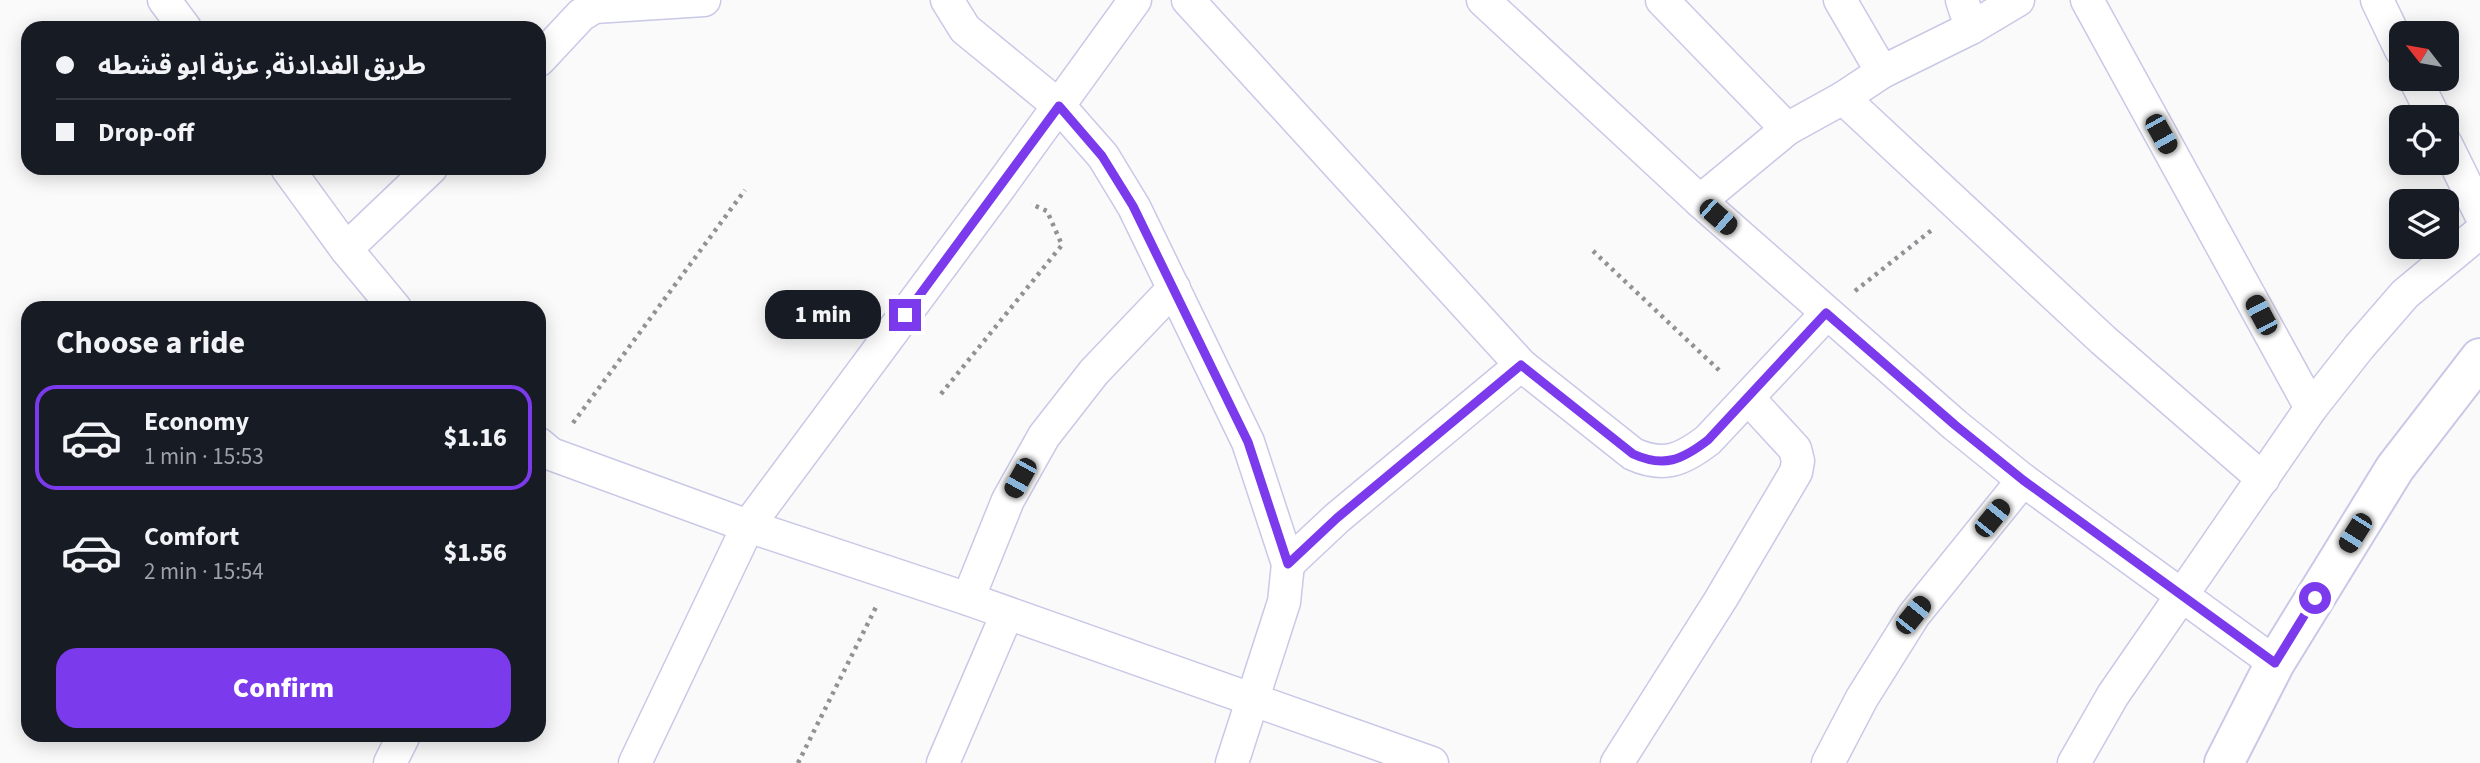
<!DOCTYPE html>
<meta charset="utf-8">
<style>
body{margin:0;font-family:"Source Sans 3","Noto Sans Arabic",sans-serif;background:#20242c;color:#f1f3f6;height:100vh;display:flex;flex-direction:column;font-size:26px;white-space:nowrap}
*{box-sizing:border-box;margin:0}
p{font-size:23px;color:#9ea1a6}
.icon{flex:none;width:38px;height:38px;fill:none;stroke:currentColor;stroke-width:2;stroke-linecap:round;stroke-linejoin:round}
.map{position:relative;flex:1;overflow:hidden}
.sheet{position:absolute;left:21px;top:301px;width:525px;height:441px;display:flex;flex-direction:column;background:#171b24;border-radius:21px;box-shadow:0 4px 18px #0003}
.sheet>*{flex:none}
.hud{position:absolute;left:21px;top:21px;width:525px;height:154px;border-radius:21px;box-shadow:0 4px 18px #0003;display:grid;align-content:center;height:154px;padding:0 35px;background:#171b24}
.needle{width:46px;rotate:301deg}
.tools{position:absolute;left:2389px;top:21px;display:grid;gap:14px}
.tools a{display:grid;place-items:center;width:70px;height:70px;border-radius:14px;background:#171b24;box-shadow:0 4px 18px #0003;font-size:35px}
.end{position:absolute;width:32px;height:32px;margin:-16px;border:9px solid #7c3aed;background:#fff;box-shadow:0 0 0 4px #fff}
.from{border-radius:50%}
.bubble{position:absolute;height:49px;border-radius:21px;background:#171b24;box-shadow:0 4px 18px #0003;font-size:23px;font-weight:800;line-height:49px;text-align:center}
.car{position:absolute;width:21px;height:42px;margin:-21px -10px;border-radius:9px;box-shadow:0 0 5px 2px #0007;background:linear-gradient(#222 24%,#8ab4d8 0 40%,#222 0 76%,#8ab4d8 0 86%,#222 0)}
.hud b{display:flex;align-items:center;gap:24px;height:66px;font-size:26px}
.hud b+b{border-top:2px solid #363941}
.hud i{width:18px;height:18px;background:#f1f3f6}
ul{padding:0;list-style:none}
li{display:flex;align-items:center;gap:21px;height:105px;margin:0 14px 10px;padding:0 21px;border:4px solid transparent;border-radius:21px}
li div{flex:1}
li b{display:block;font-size:26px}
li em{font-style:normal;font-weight:800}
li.current{border-color:#7c3aed}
li>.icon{width:63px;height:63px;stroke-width:1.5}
h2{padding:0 35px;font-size:32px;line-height:84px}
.action{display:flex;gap:14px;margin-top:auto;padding:14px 35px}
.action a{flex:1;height:80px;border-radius:21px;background:#7c3aed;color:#fff;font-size:28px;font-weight:800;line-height:80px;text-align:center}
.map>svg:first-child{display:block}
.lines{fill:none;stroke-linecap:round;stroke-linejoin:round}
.minor-casing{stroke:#c9c8e7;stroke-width:35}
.tertiary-casing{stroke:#c9c8e7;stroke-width:42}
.path{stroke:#929296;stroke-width:4.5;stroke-dasharray:3.5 5;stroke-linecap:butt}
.minor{stroke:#fff;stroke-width:32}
.tertiary{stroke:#fff;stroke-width:38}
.route{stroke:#7c3aed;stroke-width:9}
</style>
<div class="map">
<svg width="2480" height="763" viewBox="0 0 2480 763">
<rect width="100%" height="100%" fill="#fafafa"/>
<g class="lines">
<defs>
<g id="minor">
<path d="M164,0L185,28"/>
<path d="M947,0L965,29L1059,106L1103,156L1134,207L1248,442L1288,564L1284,602L1232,763"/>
<path d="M1188,0L1521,365L1633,454C1664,468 1682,460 1708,440L1827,313"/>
<path d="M1483,0L1700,201L1787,129L1843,98L1882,72L1971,28L2018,0"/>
<path d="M1662,0L1787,129"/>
<path d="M1840,0L1882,72"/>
<path d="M1962,0L1971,28"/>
<path d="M2087,0L2311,408"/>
<path d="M2377,0L2401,50"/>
<path d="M539,60L581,15L594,7L704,0"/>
<path d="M2415,79L2434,117"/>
<path d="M1843,98L2103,340L2263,479"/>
<path d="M2446,144L2480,213"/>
<path d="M287,168L346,249L395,308"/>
<path d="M1700,201L1955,425L2023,480L2275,663"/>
<path d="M346,249L431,168"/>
<path d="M539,444L551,454L748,526L968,599L1432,763"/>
<path d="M1288,564L1337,518L1521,365"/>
<path d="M968,599L1008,500L1044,436L1094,372L1174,288"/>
<path d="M390,763L404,735"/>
<path d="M635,763L748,526L999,188L1135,0"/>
<path d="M943,763L1007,614"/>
<path d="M1617,763L1721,599L1796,472L1798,461L1795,449L1748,398"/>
<path d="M1828,763L1862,698L1914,615L2023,480"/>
<path d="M2074,763L2113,695L2311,408L2359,347L2405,294L2480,232"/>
</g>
<path id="tertiary" d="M2224,763L2275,663L2395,468L2480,358"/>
</defs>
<use href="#minor" class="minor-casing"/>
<use href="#tertiary" class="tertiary-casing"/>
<g class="path">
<path d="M1593,251L1722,373"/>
<path d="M1855,291L1933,229"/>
<path d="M941,394L1062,245L1047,211L1031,204"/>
<path d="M573,423L745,190"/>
<path d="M798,763L876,607"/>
</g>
<use href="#minor" class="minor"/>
<use href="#tertiary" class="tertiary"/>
</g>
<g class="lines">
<path class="route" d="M905,315L1059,106L1102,156L1133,206L1248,442L1288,564L1337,518L1521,365L1633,454C1664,468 1682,460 1708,440L1826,313L1955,425L2023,480L2275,663L2315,598"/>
</g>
</svg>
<div class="tools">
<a><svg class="needle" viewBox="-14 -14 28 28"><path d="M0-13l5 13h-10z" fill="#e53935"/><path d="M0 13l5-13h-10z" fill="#9ea1a6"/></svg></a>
<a><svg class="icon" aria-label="locate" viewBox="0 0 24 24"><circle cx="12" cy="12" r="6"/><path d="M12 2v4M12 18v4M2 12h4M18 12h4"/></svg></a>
<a><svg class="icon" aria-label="layers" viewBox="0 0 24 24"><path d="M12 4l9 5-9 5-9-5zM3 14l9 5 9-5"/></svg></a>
</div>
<i class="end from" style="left:2315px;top:598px"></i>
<i class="end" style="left:905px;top:315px"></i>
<div class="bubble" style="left:765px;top:290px;width:116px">1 min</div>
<i class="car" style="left:2161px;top:134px;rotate:151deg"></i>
<i class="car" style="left:1718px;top:217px;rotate:131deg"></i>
<i class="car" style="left:2261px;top:315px;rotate:332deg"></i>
<i class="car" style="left:1020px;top:478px;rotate:209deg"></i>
<i class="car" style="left:1992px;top:518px;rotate:39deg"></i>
<i class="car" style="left:2355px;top:533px;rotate:212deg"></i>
<i class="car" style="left:1913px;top:615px;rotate:39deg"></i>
<div class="hud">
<b><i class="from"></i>طريق الفدادنة, عزبة ابو قشطه</b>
<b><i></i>Drop-off</b>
</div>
<section class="sheet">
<h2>Choose a ride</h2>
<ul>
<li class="current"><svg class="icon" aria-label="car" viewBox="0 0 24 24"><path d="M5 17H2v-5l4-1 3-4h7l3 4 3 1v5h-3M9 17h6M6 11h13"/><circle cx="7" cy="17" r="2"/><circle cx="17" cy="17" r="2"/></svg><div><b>Economy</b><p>1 min · 15:53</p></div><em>$1.16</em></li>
<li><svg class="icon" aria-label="car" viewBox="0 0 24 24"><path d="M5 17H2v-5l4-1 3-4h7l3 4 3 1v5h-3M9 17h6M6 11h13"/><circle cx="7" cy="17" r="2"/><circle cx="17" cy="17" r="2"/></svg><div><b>Comfort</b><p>2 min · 15:54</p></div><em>$1.56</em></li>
</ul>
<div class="action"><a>Confirm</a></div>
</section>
</div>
